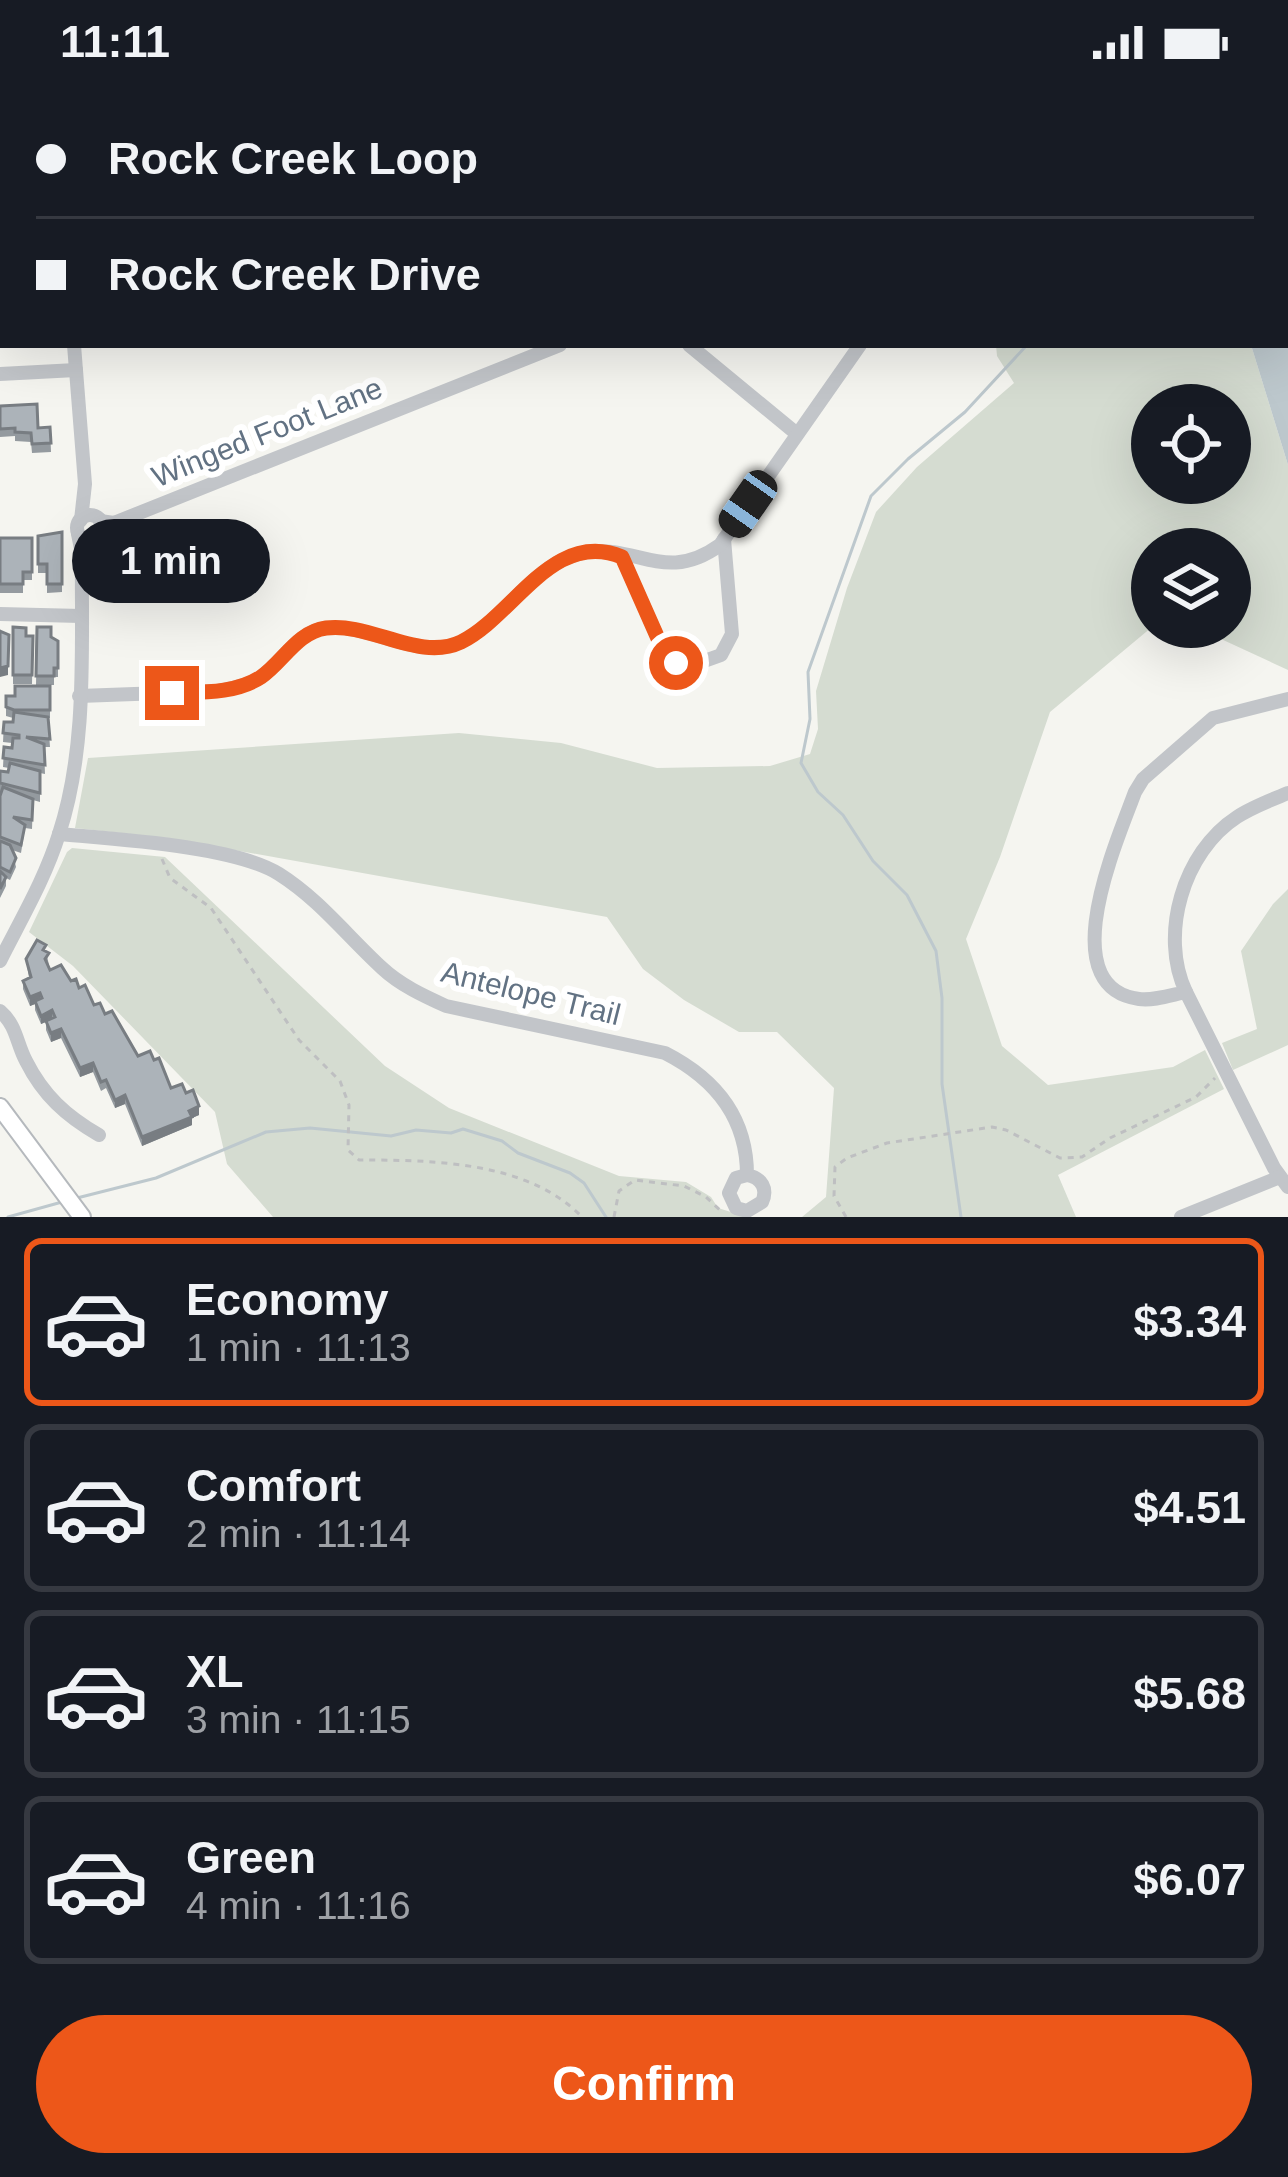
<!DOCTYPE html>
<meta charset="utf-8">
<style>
body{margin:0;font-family:Arial,sans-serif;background:#20242c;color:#f1f3f6;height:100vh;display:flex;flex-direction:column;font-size:45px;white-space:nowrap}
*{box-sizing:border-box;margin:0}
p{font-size:39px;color:#9ea1a6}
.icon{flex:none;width:66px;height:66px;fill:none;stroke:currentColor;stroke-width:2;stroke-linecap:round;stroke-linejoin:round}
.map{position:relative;height:1133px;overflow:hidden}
.side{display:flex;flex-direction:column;background:#171b24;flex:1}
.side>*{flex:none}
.banner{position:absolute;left:0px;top:0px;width:1290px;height:264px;box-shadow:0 12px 48px #0002;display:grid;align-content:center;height:264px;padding:0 36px;background:#171b24}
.fabs{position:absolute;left:1131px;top:300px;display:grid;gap:24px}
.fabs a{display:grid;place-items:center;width:120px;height:120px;border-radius:50%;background:#171b24;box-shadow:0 12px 48px #0002;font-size:60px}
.end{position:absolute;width:54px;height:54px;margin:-27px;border:15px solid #ed5719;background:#fff;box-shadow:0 0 0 6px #fff}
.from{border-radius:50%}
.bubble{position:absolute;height:84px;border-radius:42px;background:#171b24;box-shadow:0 12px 48px #0002;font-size:39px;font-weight:700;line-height:84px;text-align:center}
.car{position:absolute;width:36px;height:72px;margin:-36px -18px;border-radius:15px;box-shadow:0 0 9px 3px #0007;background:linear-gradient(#222 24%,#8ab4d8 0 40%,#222 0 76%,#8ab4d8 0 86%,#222 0)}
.banner b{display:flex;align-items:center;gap:42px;height:114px;font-size:45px}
.banner b+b{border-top:3px solid #363941}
.banner i{width:30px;height:30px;background:#f1f3f6}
ul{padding:21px 0 0;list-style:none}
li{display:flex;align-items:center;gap:36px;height:168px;margin:0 24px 18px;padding:0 12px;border:6px solid #363941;border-radius:18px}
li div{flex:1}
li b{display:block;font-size:45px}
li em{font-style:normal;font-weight:700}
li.current{border-color:#ed5719}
li>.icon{width:108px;height:108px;stroke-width:1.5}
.button{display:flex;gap:24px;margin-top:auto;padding:24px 36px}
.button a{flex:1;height:138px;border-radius:72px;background:#ed5719;color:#fff;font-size:48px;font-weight:700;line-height:138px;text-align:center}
.status{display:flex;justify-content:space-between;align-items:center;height:84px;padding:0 60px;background:#171b24;direction:ltr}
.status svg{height:33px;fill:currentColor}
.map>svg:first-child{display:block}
.green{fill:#d5dcd1;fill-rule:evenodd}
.water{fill:#bdc8cd}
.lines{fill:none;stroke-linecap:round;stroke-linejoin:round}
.stream{stroke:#bdc8cd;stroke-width:3}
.major-casing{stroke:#b5b9bd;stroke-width:20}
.path{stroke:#bebfc1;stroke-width:3;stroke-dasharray:6 6;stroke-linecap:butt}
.minor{stroke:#c2c5c9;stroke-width:14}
.major{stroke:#fff;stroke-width:16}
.wall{fill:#949a9f}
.shaded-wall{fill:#787d82}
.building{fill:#acb3b9;stroke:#787d82;stroke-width:3}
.route{stroke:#ed5719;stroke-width:15}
.labels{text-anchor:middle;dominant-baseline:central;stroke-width:12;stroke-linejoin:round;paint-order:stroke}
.street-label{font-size:30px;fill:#627283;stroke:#fff}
</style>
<div class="status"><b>11:11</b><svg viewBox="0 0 49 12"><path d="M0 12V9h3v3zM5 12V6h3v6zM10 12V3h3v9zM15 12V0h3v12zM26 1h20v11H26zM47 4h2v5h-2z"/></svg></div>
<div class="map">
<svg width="1288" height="1133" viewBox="0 0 1288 1133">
<rect width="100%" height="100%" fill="#f5f5f0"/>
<g class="green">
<path d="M783,0H1288V179L1287,3Z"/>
<path d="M996,261H1251L1288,381V586L1195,543H1230V465H1152V543L1050,628L1000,773L966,855L1002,962L1048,1001L1173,983L1205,966L1224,1005L1058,1091L1076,1133H802L826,1113L834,1004L777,948H739L684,916L643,885L607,833L167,754L75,744L88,674L459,649L561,659L657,684L770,682L810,670L818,645L816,607L847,504L876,428L917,383L1014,299L997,272ZM1152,321H1230V399H1152Z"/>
<path d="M72,764L165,773L385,982L449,1024L619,1092L686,1098L711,1113L718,1124L747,1133H273L227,1080L215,1028L73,882L29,848L67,768Z"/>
<path d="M1288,805V961L1233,986L1222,959L1257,945L1241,867L1273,820Z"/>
</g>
<path class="water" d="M1287,196L1288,200V381L1251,261H1287Z"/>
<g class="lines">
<g class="stream">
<path d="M77,1114L156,1094L266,1048L310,1044L391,1052L416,1046L451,1049L463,1045L502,1057L518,1069L570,1089L584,1099L606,1133"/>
<path d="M8,1133L62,1118"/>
<path d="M961,1133L942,1000V914L936,867L907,811L873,777L843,731L818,708L801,679L810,635L808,588L871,412L908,375L965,328L1027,261"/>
</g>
<defs>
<path id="major" d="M0,1023L82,1133"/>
</defs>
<use href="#major" class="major-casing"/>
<g class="path">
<path d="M162,775L170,794L211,824L299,956L340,997L349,1021L348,1066L359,1076C432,1076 528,1077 582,1133"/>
<path d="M614,1133L619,1107L635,1096L684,1102L706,1113L722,1128"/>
<path d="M846,1133L834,1112L835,1083L847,1074L887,1059L992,1043L1006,1046L1060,1074L1082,1073L1110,1054L1196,1013L1215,994"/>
</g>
<g class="minor">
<path d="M632,0L633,3"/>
<path d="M76,3V0"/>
<path d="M0,14H3"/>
<path d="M74,261L85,400L81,436"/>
<path d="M689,261L797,350"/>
<path d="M0,290L76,286"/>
<circle cx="90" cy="444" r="13"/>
<path d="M100,437L114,439L560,261"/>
<path d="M622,473L664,568L675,579L696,580L721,571L732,550L724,455"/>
<path d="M0,530L81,532"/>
<path d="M79,612L218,607C233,604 249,601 261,593C283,577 298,547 326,544C370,539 420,578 461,558C507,535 534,476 587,468C638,461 666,500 720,461L860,261"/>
<path d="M1288,615L1213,634L1143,695L1135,708C1118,755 1051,903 1139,915C1154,917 1171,911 1186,908C1159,851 1183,768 1237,733C1252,723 1271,716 1288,709"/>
<path d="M59,750C114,755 235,762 279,790C320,816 347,852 382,884C400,901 424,912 446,922L665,969C714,994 747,1033 747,1091C762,1094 768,1105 762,1118L747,1127L736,1124L729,1109L736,1094L747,1091"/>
<path d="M0,877C21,835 45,795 59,750C88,662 81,561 82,470L78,450"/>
<path d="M1186,908L1274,1084L1288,1103"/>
<path d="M0,927C17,942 16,958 26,977C43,1011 66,1032 99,1051"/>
<path d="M1181,1133L1280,1093"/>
</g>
<use href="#major" class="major"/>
</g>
<g class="wall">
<path d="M0,322L38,344L50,343L51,368L32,369L31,358L15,357V352L0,353Z"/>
<path d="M62,448V508L47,509V489H38V452Z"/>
<path d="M0,454H32V496H23V509H0Z"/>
<path d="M13,543L26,552H33L32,600H13Z"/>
<path d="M37,543L58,557V593H54V601H36Z"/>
<path d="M50,602V634H48L50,663H44L45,690L40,689V718L33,716L32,745L25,744L21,769L12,766L16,783L10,796L6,794V802L0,814V687L8,688L9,684L3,683L4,663L12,664V659L3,658L4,638H13V634L6,632V612H15Z"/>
<path d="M46,867L50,886L71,897L79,904L94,921L105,930L138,972L154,976L171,1004L186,1009L199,1031L192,1034V1041L142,1062L125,1020L115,1024L106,1004L101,1007L93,988L80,993L61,954L51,958L46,946V938L41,940L35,926V920L30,922L23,905V897L29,894L26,875Z"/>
</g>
<g class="shaded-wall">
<path d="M8,582V591L0,593V584Z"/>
<path d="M40,909V918L30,922V913Z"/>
<path d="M52,926V935L41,940V932Z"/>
<path d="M61,945V954L51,958V949Z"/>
<path d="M93,979V988L80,993V984Z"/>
<path d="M125,1011V1020L115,1024V1016Z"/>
<path d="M199,1022V1031L192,1034V1041L142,1062V1053Z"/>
</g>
<g class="building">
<rect x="0" y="219" width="3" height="22"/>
<path d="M37,320L38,344L50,343L51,359L32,360L31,349L15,348V344L0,345V322Z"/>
<path d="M62,448V500H47V480H38V452Z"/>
<path d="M0,454H32V488H23V500H0Z"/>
<path d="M13,543L26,544V552H33L32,591H13Z"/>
<path d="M37,543H51V553L58,557V584H54V592H36Z"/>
<path d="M0,547L9,551L8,582L0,584Z"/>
<path d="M15,602H50V626H14L6,623V612H15Z"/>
<path d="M14,628L48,633L50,655L26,653L44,660L45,681L3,674L4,663L12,664L13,654H19V651L3,649L4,638H13Z"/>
<path d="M10,679L40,687V709L0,699V687L8,688Z"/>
<path d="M3,703L33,715L32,736L13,733L25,741L21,761L0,753V712Z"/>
<path d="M0,757L10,761L16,774L10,788L0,783Z"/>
<path d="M0,787L6,793L0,805Z"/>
<path d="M37,856L46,861L43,866L49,869L45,875L50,886L61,881L71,897L76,895L79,904L85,901L94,921L100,919L105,930L112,927L138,972L150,967L154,976L159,974L171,1004L182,1000L186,1009L193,1006L199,1022L189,1027L192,1033L142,1053L125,1011L115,1016L106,996L101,998L93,979L80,984L61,945L51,949L46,937L55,933L52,926L41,932L35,917L42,914L40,909L30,913L23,897L31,893L26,875Z"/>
</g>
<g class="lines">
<path class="route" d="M172,609C201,608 235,610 261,593C283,578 297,548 326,544C370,538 419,578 461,558C513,533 553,444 622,473L664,568L676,579"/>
</g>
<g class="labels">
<g class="street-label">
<text transform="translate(267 348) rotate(-22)">Winged Foot Lane</text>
<text transform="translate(531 909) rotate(14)">Antelope Trail</text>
</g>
</g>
</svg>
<div class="fabs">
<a><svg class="icon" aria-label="locate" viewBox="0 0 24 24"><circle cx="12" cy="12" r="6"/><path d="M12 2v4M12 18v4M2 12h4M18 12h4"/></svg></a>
<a><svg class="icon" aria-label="layers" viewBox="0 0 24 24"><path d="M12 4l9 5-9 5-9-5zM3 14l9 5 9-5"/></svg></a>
</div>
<i class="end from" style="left:676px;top:579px"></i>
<i class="end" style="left:172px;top:609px"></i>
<div class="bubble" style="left:72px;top:435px;width:198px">1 min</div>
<i class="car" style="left:748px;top:420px;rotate:215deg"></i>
<div class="banner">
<b><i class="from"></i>Rock Creek Loop</b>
<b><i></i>Rock Creek Drive</b>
</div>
</div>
<section class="side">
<ul>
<li class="current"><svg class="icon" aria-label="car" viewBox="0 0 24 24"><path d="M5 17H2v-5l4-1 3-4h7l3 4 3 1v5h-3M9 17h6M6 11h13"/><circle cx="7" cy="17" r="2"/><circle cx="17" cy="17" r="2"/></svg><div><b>Economy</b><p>1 min · 11:13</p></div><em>$3.34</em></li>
<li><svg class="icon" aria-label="car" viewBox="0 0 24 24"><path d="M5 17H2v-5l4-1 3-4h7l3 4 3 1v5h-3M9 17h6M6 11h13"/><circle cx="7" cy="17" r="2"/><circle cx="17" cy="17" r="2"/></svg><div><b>Comfort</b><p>2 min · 11:14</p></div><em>$4.51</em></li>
<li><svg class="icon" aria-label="car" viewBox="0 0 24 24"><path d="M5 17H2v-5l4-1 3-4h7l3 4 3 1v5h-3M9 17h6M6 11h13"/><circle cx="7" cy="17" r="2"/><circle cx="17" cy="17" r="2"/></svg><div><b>XL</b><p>3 min · 11:15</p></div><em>$5.68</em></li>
<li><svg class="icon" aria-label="car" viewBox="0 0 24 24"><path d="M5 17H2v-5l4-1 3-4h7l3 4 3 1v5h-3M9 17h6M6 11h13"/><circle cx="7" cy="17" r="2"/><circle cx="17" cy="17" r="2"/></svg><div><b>Green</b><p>4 min · 11:16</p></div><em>$6.07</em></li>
</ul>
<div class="button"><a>Confirm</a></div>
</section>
